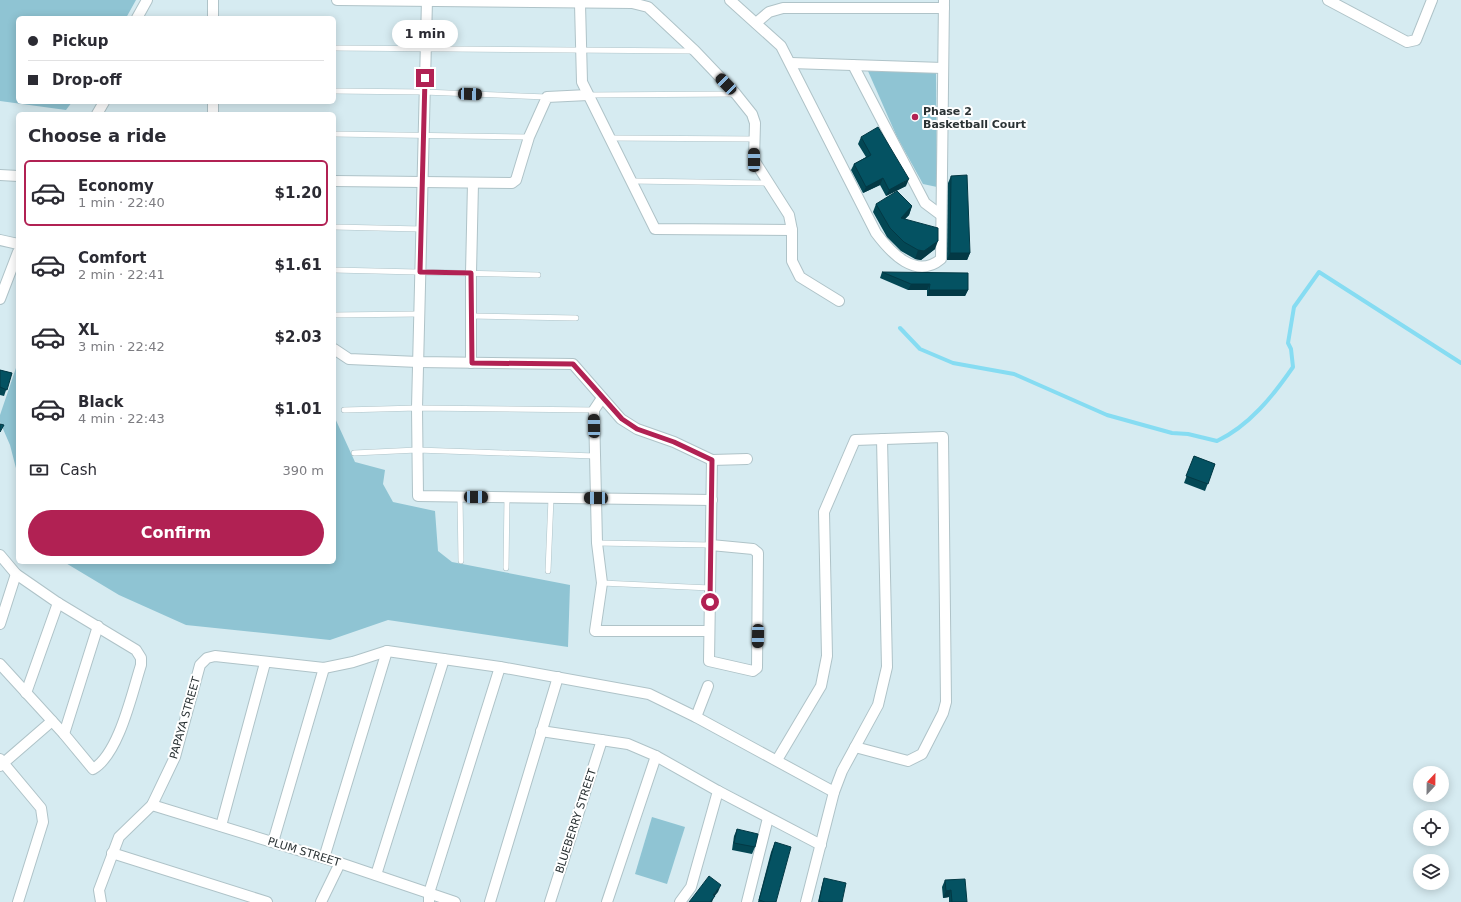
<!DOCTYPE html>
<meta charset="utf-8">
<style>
body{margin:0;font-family:"DejaVu Sans",sans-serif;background:#f7f7f7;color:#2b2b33;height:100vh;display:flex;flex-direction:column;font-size:15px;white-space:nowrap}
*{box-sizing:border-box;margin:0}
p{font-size:13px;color:#7c7c81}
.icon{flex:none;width:22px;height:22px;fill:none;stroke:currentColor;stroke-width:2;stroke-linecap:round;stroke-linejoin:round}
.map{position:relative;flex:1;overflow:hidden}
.side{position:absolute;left:16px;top:112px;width:320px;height:452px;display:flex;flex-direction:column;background:#fff;border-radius:6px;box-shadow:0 2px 10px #0003}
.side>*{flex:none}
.hud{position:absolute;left:16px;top:16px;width:320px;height:88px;border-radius:6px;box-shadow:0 2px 10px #0003;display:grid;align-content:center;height:88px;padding:0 12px;background:#fff}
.needle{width:26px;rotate:22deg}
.buttons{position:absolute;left:1413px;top:766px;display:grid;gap:8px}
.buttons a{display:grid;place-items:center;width:36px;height:36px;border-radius:50%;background:#fff;box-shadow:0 2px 10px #0003;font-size:20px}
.end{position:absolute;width:18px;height:18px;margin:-9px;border:5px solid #b12153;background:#fff;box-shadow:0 0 0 2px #fff}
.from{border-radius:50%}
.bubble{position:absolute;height:28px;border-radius:14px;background:#fff;box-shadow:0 2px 10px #0003;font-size:13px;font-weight:700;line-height:28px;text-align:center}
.car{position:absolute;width:12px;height:24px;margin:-12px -6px;border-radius:5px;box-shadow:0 0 3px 1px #0007;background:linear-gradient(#222 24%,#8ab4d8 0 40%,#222 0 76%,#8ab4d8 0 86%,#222 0)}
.hud b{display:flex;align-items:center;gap:14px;height:38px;font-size:15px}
.hud b+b{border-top:1px solid #e1e1e2}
.hud i{width:10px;height:10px;background:#2b2b33}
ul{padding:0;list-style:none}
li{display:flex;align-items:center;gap:12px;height:66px;margin:0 8px 6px;padding:0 4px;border:2px solid transparent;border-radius:6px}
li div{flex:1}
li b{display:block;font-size:15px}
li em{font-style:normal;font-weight:700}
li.on{border-color:#b12153}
li>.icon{width:36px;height:36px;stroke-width:1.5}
h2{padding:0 12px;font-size:18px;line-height:48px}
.pay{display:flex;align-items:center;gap:10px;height:44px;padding:0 12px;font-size:15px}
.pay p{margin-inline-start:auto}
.action{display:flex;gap:8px;margin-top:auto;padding:8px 12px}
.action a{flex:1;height:46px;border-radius:24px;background:#b12153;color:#fff;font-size:16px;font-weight:700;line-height:46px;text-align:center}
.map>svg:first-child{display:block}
.green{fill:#8fc4d3}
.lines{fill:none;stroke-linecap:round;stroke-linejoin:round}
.stream{stroke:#86dcf2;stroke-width:4}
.lane-casing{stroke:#afc3c8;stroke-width:6}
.street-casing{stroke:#afc3c8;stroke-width:12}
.lane{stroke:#fff;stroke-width:5}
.street{stroke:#fff;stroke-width:10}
.wall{fill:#034754}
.shaded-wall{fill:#033945}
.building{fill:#045262;stroke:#033945}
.route{stroke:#b12153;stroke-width:5}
.poi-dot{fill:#b12153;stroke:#fff;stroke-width:1.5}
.labels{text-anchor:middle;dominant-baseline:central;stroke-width:4;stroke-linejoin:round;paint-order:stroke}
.poi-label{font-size:11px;font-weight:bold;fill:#2a3234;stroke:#fff;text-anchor:start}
.street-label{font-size:11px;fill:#2a3234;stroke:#fff}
</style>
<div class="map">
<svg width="1461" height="902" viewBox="0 0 1461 902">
<rect width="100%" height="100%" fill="#d6ebf1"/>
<g class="green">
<path d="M0,0H136L126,18H18V102H72L66,110L0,101Z"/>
<path d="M868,71L936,72L937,187L923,184L897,137Z"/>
<path d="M18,362V476L10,445L0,422V415Z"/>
<path d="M334,416L355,462L385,470L383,484L393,502L435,511L438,551L452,562L570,585L568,647L388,620L330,640L186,625L119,595L64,562H334Z"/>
<path d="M652,817L685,827L667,884L635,874Z"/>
</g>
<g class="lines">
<path class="stream" d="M904,332L900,328L920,349L953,363L1014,374L1107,415L1172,433L1188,434L1217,441C1249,426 1273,396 1293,367L1291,349L1288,343L1294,307L1319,272L1461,363"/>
<defs>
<g id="lane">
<path d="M334,48L693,51"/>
<path d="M334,91L424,92L547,97"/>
<path d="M588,95L735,94"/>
<path d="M334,134L529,137"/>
<path d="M610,138L755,139"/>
<path d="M631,181L768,183"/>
<path d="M334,227L421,229"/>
<path d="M334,270L538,275"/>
<path d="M334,315L419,314"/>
<path d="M471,316L576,318"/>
<path d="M344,410L417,408L594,410"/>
<path d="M354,453L417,450L595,456"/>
<path d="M460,497L461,561"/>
<path d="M597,543L711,545"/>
<path d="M506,568L507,497"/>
<path d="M548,571L551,498"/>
<path d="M602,583L710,588"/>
</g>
<g id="street">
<path d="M337,0L632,3L648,7L695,51L736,94L752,114L755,123L754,160L789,215L792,230V261L800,277L839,301"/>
<path d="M427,0L417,408L418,496L712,500"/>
<path d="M730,0L781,46L876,233C891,253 916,280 941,259L944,0"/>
<path d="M1328,0L1407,42L1416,40L1432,0"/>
<path d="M580,4L582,82L655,229L792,230"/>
<path d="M137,18L147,0"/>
<path d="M213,18V0"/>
<path d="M756,23L769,12L783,8H944"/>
<path d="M791,63L943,68"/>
<path d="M853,65L925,203L941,215"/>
<path d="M97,114L104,102"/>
<path d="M213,114V102"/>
<path d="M0,175L18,176"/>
<path d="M334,181L512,183L516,180L529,137L547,97L588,95"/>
<path d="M0,240L18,244"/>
<path d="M0,299L18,252"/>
<path d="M334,349L349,359L418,362L573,364L621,419L637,429L674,442L712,460L747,459"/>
<path d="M471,363V273L473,183"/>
<path d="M602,398L594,410L597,543L602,583L595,631H709"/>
<path d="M711,545L753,549L758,553L757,668L753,671L709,661L712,460"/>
<path d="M0,555L16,574L58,603L136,650L141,658V665C132,693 119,754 93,769L64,734L0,664"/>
<path d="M0,624L16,574"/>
<path d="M26,693L58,603"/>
<path d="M696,717L708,686"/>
<path d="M541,731L628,744L656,756L718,791L821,845"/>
<path d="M64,734L98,626"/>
<path d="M0,759L41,808L43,822L18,902"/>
<path d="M777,760L821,686L827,656L824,512L855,440L943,437L946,702L943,713L922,754L908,761L855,747"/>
<path d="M0,766L52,721"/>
<path d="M152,805L340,863L455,902"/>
<path d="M221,826L265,663"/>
<path d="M273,842L324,668"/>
<path d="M112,853L267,902"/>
<path d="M324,858L387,651"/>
<path d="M376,875L444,659"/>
<path d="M101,902L99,890L119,837L152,805L175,757L200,665L207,658L215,656L324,668L353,662L387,651L500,667L649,694L696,717L834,792"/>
<path d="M321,902L340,863"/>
<path d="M429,902V893L500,667"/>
<path d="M490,902L558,677"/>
<path d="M550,902L602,740"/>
<path d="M607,902L656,756"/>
<path d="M680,902L691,887L718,791"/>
<path d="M747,902L768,818"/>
<path d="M806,902L834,792L842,771L878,705L887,667L882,439"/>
</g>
</defs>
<use href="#lane" class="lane-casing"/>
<use href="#street" class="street-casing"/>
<use href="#lane" class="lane"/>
<use href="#street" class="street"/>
</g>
<g class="wall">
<path d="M861,137L906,186L886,196L880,185L863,193L851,170L854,164L866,157L858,144Z"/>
<path d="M951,176L970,253L967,260H947L948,183Z"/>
<path d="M876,204L912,206L909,215L905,219L935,249L921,260L915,259L901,251L887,237L873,212Z"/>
<path d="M882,272L968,290L965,296H927V290H908L880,278Z"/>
<path d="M0,370L12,373L4,396L0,395Z"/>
<path d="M1194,456L1215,464L1205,491L1184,483Z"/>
<path d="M737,829L755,847L752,854L732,850L734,836Z"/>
<path d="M775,842L776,902H758L771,852Z"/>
<path d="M824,878L842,902H818L822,885Z"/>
<path d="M945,880L967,902H949V897L943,898L942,887Z"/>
</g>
<g class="shaded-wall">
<path d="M883,178L880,185L863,193L866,187Z"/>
<path d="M909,179L906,186L886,196L889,190Z"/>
<path d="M912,206L909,215L898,226L901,218Z"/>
<path d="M938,241L935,249L921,260L915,259L918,250Z"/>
<path d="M950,253H970L967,260H947Z"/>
<path d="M911,284H930L927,290H908Z"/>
<path d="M929,290H968L965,296H927Z"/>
<path d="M721,885L718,892L714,897L712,902H710L713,895Z"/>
<path d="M951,890L949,897L943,898L946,891Z"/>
</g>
<g class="building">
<path d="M878,127L909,179L889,190L883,178L866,187L854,164L871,155L861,137Z"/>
<path d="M967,175L970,253H950L951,176Z"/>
<path d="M897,191L912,206L901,218L938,228V241L924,251L918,250L904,242L890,228L876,204Z"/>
<path d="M882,272L968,273V290H929L930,284H911Z"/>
<path d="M0,370L12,373L7,390L0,387Z"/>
<path d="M0,424L4,425L0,432Z"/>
<path d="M1194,456L1215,464L1208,484L1186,476Z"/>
<path d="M737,829L758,834L755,847L734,843Z"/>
<path d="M775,842L791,847L776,902H765L759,900Z"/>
<path d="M709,876L721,885L713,895L715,896L710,902H689L693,897Z"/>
<path d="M824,878L846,883L842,902H824L819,901Z"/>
<path d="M965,879L967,902H952L951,890L946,891L945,880Z"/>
</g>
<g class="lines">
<path class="route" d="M425,78L420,272L471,273L472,363L573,364L622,419L637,429L674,442L712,460L710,602"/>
</g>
<circle class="poi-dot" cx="915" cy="117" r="4"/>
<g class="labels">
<g class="poi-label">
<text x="923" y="111">Phase 2<tspan x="923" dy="13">Basketball Court</tspan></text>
</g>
<g class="street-label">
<text transform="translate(185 718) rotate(-74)">PAPAYA STREET</text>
<text transform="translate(576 821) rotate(-72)">BLUEBERRY STREET</text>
<text transform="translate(304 852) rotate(17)">PLUM STREET</text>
</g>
</g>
</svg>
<div class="buttons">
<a><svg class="needle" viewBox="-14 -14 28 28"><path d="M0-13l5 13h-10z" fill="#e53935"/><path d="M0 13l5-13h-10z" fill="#7c7c81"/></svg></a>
<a><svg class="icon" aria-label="locate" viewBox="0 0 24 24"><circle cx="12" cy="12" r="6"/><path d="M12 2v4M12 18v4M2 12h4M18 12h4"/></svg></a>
<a><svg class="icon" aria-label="layers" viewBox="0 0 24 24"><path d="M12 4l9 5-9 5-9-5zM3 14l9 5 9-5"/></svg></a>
</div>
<i class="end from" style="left:710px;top:602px"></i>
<i class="end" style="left:425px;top:78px"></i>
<div class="bubble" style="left:392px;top:20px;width:66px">1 min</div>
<i class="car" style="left:726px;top:84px;rotate:316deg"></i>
<i class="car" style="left:470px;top:94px;rotate:92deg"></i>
<i class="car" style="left:754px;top:160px;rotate:0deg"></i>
<i class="car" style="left:594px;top:426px;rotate:359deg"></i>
<i class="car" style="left:476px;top:497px;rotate:91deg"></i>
<i class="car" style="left:596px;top:498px;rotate:271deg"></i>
<i class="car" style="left:758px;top:636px;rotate:181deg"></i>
<div class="hud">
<b><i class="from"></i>Pickup</b>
<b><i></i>Drop-off</b>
</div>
<section class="side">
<h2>Choose a ride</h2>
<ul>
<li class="on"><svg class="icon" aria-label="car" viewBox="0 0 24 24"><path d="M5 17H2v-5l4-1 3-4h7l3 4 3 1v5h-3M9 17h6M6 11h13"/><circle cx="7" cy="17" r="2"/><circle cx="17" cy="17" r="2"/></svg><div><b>Economy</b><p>1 min · 22:40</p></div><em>$1.20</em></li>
<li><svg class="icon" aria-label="car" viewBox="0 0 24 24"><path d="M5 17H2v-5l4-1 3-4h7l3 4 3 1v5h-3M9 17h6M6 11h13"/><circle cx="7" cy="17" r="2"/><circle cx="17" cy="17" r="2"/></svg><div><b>Comfort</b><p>2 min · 22:41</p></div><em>$1.61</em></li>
<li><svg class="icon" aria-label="car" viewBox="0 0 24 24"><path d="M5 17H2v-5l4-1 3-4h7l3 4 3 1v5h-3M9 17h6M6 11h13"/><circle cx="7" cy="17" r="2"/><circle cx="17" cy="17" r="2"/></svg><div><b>XL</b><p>3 min · 22:42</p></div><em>$2.03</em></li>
<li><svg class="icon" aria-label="car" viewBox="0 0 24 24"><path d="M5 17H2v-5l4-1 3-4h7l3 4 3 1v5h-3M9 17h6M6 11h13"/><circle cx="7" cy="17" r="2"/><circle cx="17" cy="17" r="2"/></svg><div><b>Black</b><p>4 min · 22:43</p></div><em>$1.01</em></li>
</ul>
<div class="pay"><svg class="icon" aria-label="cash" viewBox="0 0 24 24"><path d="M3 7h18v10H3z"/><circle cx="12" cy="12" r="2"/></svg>Cash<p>390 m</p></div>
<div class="action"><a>Confirm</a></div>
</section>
</div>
